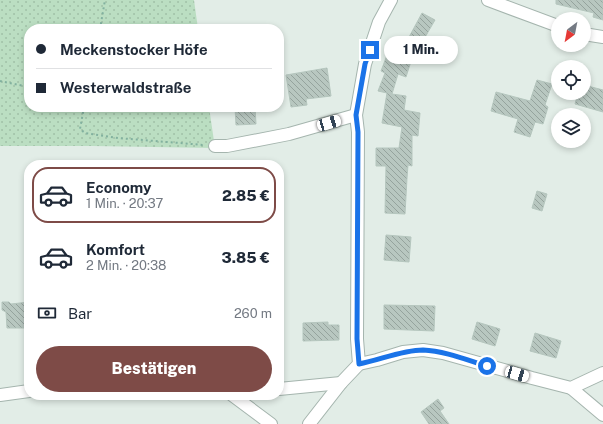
<!DOCTYPE html>
<html lang="de">
<meta charset="utf-8">
<style>
body{margin:0;font-family:"Public Sans",sans-serif;background:#f2f2f3;color:#1f2937;height:100vh;display:flex;flex-direction:column;font-size:15px;white-space:nowrap}
*{box-sizing:border-box;margin:0}
p{font-size:13px;color:#747a83}
.icon{flex:none;width:22px;height:22px;fill:none;stroke:currentColor;stroke-width:2;stroke-linecap:round;stroke-linejoin:round}
.map{position:relative;flex:1;overflow:hidden}
.side{position:absolute;left:24px;top:160px;width:260px;height:240px;display:flex;flex-direction:column;background:#fff;border-radius:16px;box-shadow:0 2px 6px #0003}
.side>*{flex:none}
.guide{position:absolute;left:24px;top:24px;width:260px;height:88px;border-radius:16px;box-shadow:0 2px 6px #0003;display:grid;align-content:center;height:88px;padding:0 12px;background:#fff}
.needle{width:26px;rotate:212deg}
.fabs{position:absolute;left:551px;top:12px;display:grid;gap:8px}
.fabs a{display:grid;place-items:center;width:40px;height:40px;border-radius:50%;background:#fff;box-shadow:0 2px 6px #0003;font-size:20px}
.end{position:absolute;width:18px;height:18px;margin:-9px;border:5px solid #1a73e8;background:#fff;box-shadow:0 0 0 2px #fff}
.from{border-radius:50%}
.bubble{position:absolute;height:28px;border-radius:14px;background:#fff;box-shadow:0 2px 6px #0003;font-size:13px;font-weight:800;line-height:28px;text-align:center}
.car{position:absolute;width:12px;height:24px;margin:-12px -6px;border-radius:5px;box-shadow:0 0 3px 1px #0007;background:linear-gradient(#fff 24%,#345 0 40%,#fff 0 76%,#345 0 86%,#fff 0)}
.guide b{display:flex;align-items:center;gap:14px;height:38px;font-size:15px}
.guide b+b{border-top:1px solid #e0e1e3}
.guide i{width:10px;height:10px;background:#1f2937}
ul{padding:7px 0 0;list-style:none}
li{display:flex;align-items:center;gap:12px;height:56px;margin:0 8px 6px;padding:0 4px;border:2px solid transparent;border-radius:16px}
li div{flex:1}
li b{display:block;font-size:15px}
li em{font-style:normal;font-weight:800}
li.current{border-color:#7e4b47}
li>.icon{width:36px;height:36px;stroke-width:1.5}
.pay{display:flex;align-items:center;gap:10px;height:44px;padding:0 12px;font-size:15px}
.pay p{margin-inline-start:auto}
.action{display:flex;gap:8px;margin-top:auto;padding:8px 12px}
.action a{flex:1;height:46px;border-radius:24px;background:#7e4b47;color:#fff;font-size:16px;font-weight:800;line-height:46px;text-align:center}
.map>svg:first-child{display:block}
.park{fill:url(#park-dots)}
.building{fill:url(#building-back-hatch);stroke:#b5c6be}
.lines{fill:none;stroke-linecap:round;stroke-linejoin:round}
.minor-casing{stroke:#a5b5ae;stroke-width:14}
.path{stroke:#82b19f;stroke-width:2;stroke-dasharray:2 3;stroke-linecap:butt}
.minor{stroke:#fff;stroke-width:12}
.route{stroke:#1a73e8;stroke-width:5}
</style>
<div class="map">
<svg width="603" height="424" viewBox="0 0 603 424">
<defs>
<pattern id="park-dots" width="8" height="8" patternUnits="userSpaceOnUse"><rect width="8" height="8" fill="#bbdec2"/><path d="M2 2h.1M6 6h.1" fill="none" stroke="#a0c0a7" stroke-width="1.8" stroke-linecap="round"/></pattern>
<pattern id="building-back-hatch" width="6" height="6" patternUnits="userSpaceOnUse"><rect width="6" height="6" fill="#b8c7c0"/><path d="M-1 5l2 2M0 0l6 6M5-1l2 2" fill="none" stroke="#95a39d"/></pattern>
</defs>
<rect width="100%" height="100%" fill="#e2ede7"/>
<path class="park" d="M0,0H194L198,29H29V107H209L215,148L92,146H0Z"/>
<g class="building">
<path d="M556,0H603V20L593,17L594,13L556,4Z"/>
<path d="M422,13L435,20L424,39L435,50L428,58L408,39Z"/>
<path d="M389,50L412,58L406,77L398,74L392,94L406,96L404,110L420,113L418,136L412,135V166L408,165L407,178L405,214L385,213L386,166H376V148H399L402,127L382,123L387,93L378,91L385,73L381,71Z"/>
<path d="M327,68L331,96L306,99L307,105L291,107L286,75Z"/>
<path d="M537,80L552,84L545,105L548,107L543,124L535,122L530,137L514,132L518,119L491,111L496,92L530,101Z"/>
<path d="M584,85L603,90V112L575,104L578,93H584Z"/>
<path d="M235,107H255L256,124L236,125Z"/>
<path d="M537,191L547,194L542,211L532,208Z"/>
<path d="M386,235L411,237L409,262L384,260Z"/>
<path d="M2,302H9L11,304L29,302V328H7L6,312L2,310Z"/>
<path d="M384,305L435,306L434,331L384,329Z"/>
<path d="M328,322V325H339V340L303,341V323Z"/>
<path d="M477,322L500,329L495,346L472,339Z"/>
<path d="M535,333L561,341L556,358L530,351Z"/>
<path d="M438,399L444,408L440,411L449,424H429L421,412Z"/>
</g>
<g class="lines">
<defs>
<g id="minor">
<path d="M488,0L558,26"/>
<path d="M584,34L603,37"/>
<path d="M215,146H227L289,134L356,115"/>
<path d="M359,364L377,360L403,352L423,350L443,353L532,378L571,388L603,373"/>
<path d="M571,388L603,415"/>
<path d="M279,389L341,383"/>
<path d="M0,395L29,391"/>
<path d="M232,395L271,424"/>
<path d="M309,424L341,383L359,364L357,339L358,132L356,115L365,64L379,22L391,0"/>
</g>
</defs>
<use href="#minor" class="minor-casing"/>
<g class="path">
<path d="M100,29L105,0"/>
<path d="M0,81L29,87"/>
<path d="M84,107L80,129L85,133L118,138L204,145"/>
</g>
<use href="#minor" class="minor"/>
</g>
<g class="lines">
<path class="route" d="M370,50L365,64L356,115L358,132L357,339L359,364C380,360 402,350 423,350C445,351 467,360 487,366"/>
</g>
</svg>
<div class="fabs">
<a><svg class="needle" viewBox="-14 -14 28 28"><path d="M0-13l5 13h-10z" fill="#e53935"/><path d="M0 13l5-13h-10z" fill="#747a83"/></svg></a>
<a><svg class="icon" aria-label="locate" viewBox="0 0 24 24"><circle cx="12" cy="12" r="6"/><path d="M12 2v4M12 18v4M2 12h4M18 12h4"/></svg></a>
<a><svg class="icon" aria-label="layers" viewBox="0 0 24 24"><path d="M12 4l9 5-9 5-9-5zM3 14l9 5 9-5"/></svg></a>
</div>
<i class="end from" style="left:487px;top:366px"></i>
<i class="end" style="left:370px;top:50px"></i>
<div class="bubble" style="left:384px;top:36px;width:74px">1 Min.</div>
<i class="car" style="left:329px;top:123px;rotate:74deg"></i>
<i class="car" style="left:517px;top:374px;rotate:106deg"></i>
<div class="guide">
<b><i class="from"></i>Meckenstocker Höfe</b>
<b><i></i>Westerwaldstraße</b>
</div>
<section class="side">
<ul>
<li class="current"><svg class="icon" aria-label="car" viewBox="0 0 24 24"><path d="M5 17H2v-5l4-1 3-4h7l3 4 3 1v5h-3M9 17h6M6 11h13"/><circle cx="7" cy="17" r="2"/><circle cx="17" cy="17" r="2"/></svg><div><b>Economy</b><p>1 Min. · 20:37</p></div><em>2.85 €</em></li>
<li><svg class="icon" aria-label="car" viewBox="0 0 24 24"><path d="M5 17H2v-5l4-1 3-4h7l3 4 3 1v5h-3M9 17h6M6 11h13"/><circle cx="7" cy="17" r="2"/><circle cx="17" cy="17" r="2"/></svg><div><b>Komfort</b><p>2 Min. · 20:38</p></div><em>3.85 €</em></li>
</ul>
<div class="pay"><svg class="icon" aria-label="cash" viewBox="0 0 24 24"><path d="M3 7h18v10H3z"/><circle cx="12" cy="12" r="2"/></svg>Bar<p>260 m</p></div>
<div class="action"><a>Bestätigen</a></div>
</section>
</div>
